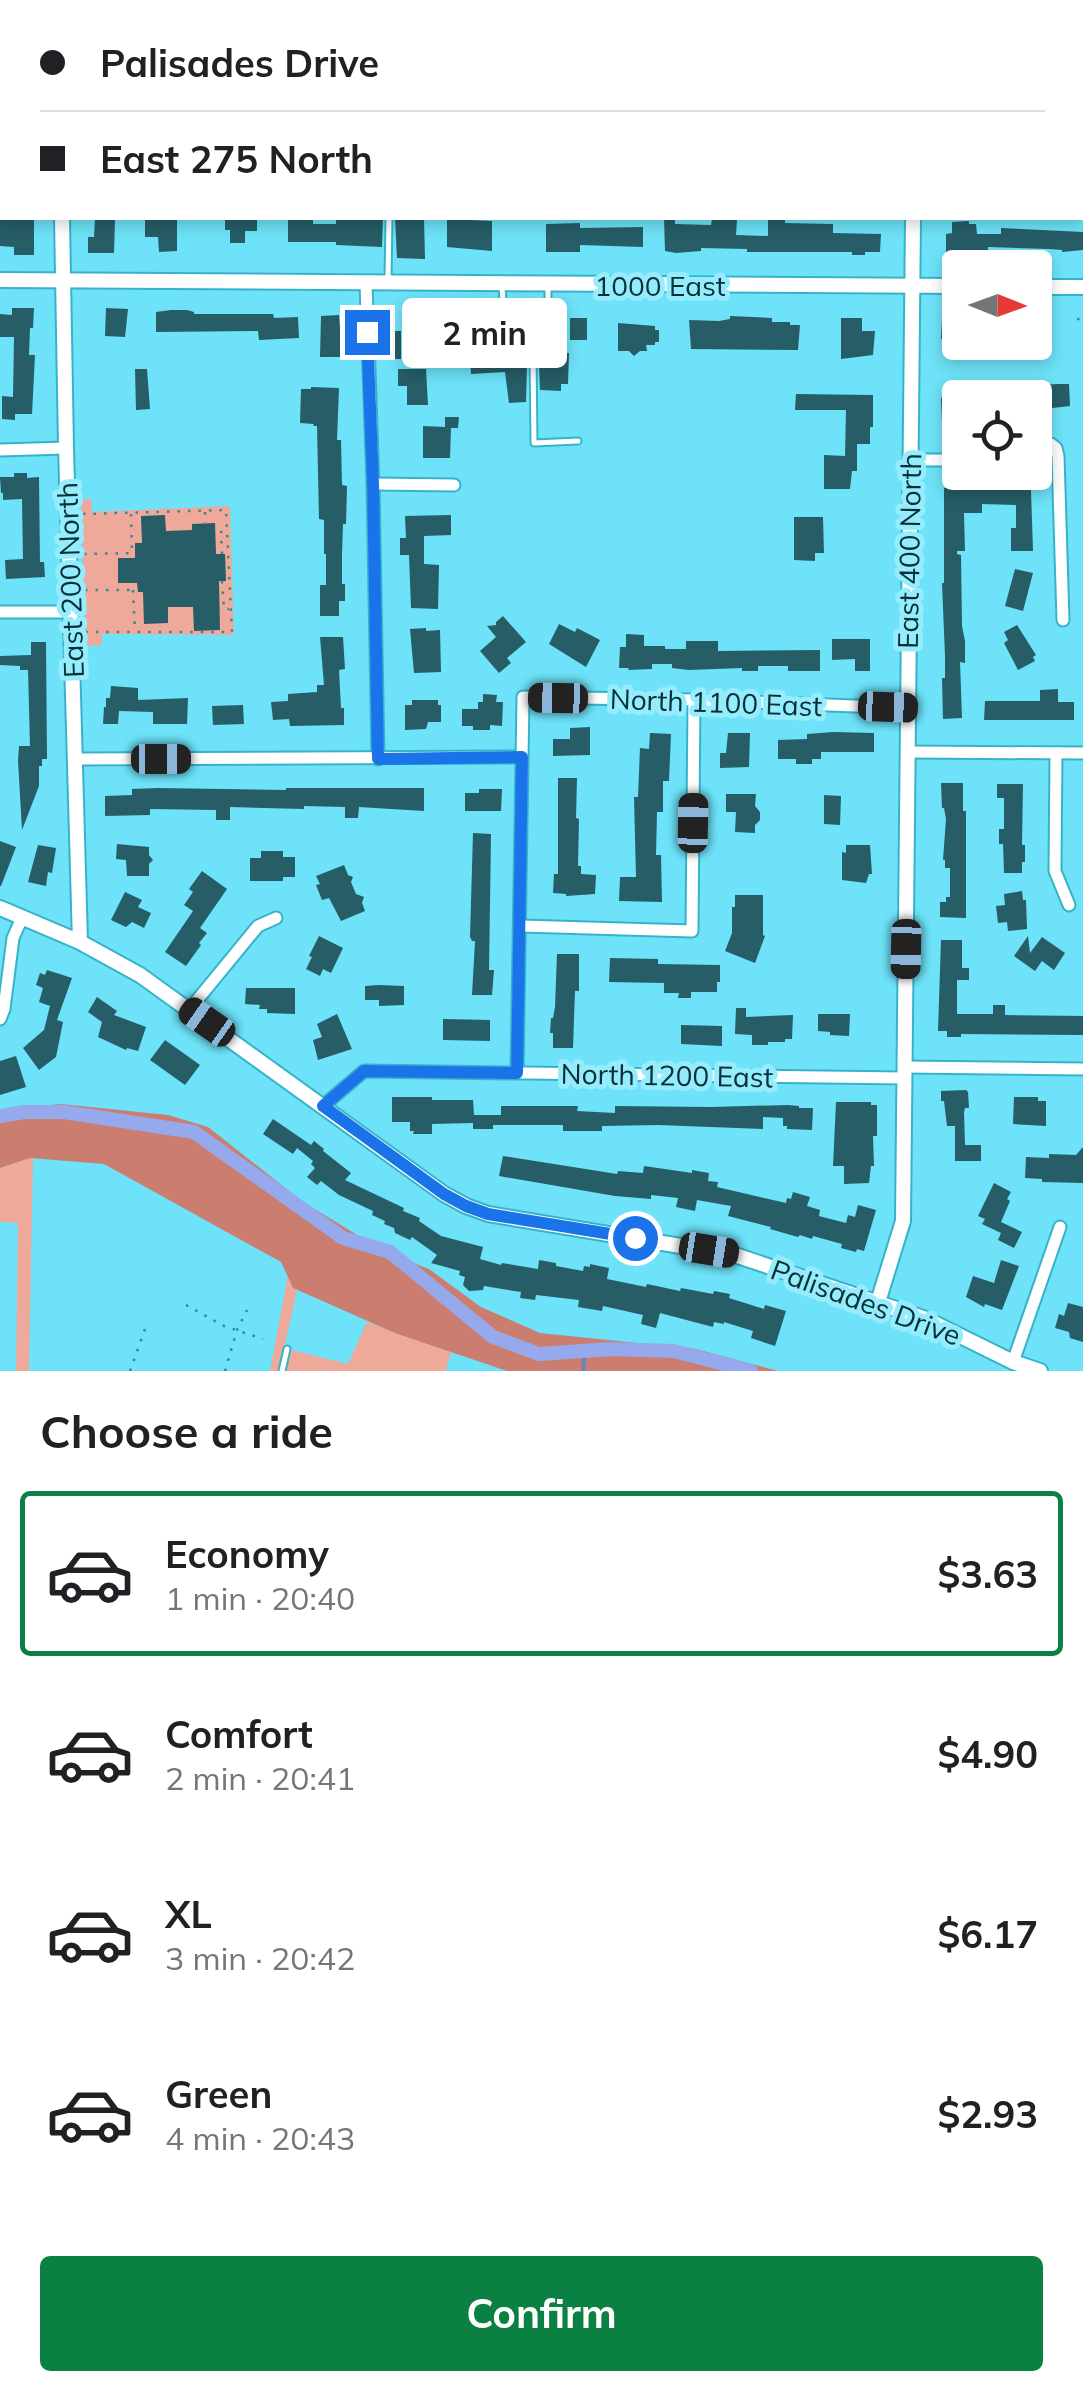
<!DOCTYPE html>
<meta charset="utf-8">
<style>
body{margin:0;font-family:Mulish,sans-serif;background:#f2f2f2;color:#202124;height:100vh;display:flex;flex-direction:column;font-size:38px;white-space:nowrap}
*{box-sizing:border-box;margin:0}
p{font-size:32px;color:#757577}
.icon{flex:none;width:55px;height:55px;fill:none;stroke:currentColor;stroke-width:2;stroke-linecap:round;stroke-linejoin:round}
.map{position:relative;height:1371px;overflow:hidden}
.panel{display:flex;flex-direction:column;background:#fff;flex:1}
.panel>*{flex:none}
.top-card{position:absolute;left:0px;top:0px;width:1085px;height:220px;box-shadow:0 5px 15px #0003;display:grid;align-content:center;height:220px;padding:0 40px;background:#fff}
.needle{width:65px;rotate:91deg}
.controls{position:absolute;left:942px;top:250px;display:grid;gap:20px}
.controls a{display:grid;place-items:center;width:110px;height:110px;border-radius:10px;background:#fff;box-shadow:0 5px 15px #0003;font-size:50px}
.end{position:absolute;width:45px;height:45px;margin:-22px;border:12px solid #1a73e8;background:#fff;box-shadow:0 0 0 5px #fff}
.from{border-radius:50%}
.bubble{position:absolute;height:70px;border-radius:10px;background:#fff;box-shadow:0 5px 15px #0003;font-size:32px;font-weight:700;line-height:70px;text-align:center}
.car{position:absolute;width:30px;height:60px;margin:-30px -15px;border-radius:12px;box-shadow:0 0 8px 2px #0007;background:linear-gradient(#222 24%,#8ab4d8 0 40%,#222 0 76%,#8ab4d8 0 86%,#222 0)}
.top-card b{display:flex;align-items:center;gap:35px;height:95px;font-size:38px}
.top-card b+b{border-top:2px solid #e0e0e0}
.top-card i{width:25px;height:25px;background:#202124}
ul{padding:0;list-style:none}
li{display:flex;align-items:center;gap:30px;height:165px;margin:0 20px 15px;padding:0 20px;border:5px solid transparent;border-radius:10px}
li div{flex:1}
li b{display:block;font-size:38px}
li em{font-style:normal;font-weight:700}
li.current{border-color:#0b8043}
li>.icon{width:90px;height:90px;stroke-width:1.5}
h2{padding:0 40px;font-size:45px;line-height:120px}
.action{display:flex;gap:20px;margin-top:auto;padding:20px 40px}
.action a{flex:1;height:115px;border-radius:10px;background:#0b8043;color:#fff;font-size:40px;font-weight:700;line-height:115px;text-align:center}
.map>svg:first-child{display:block}
.green{fill:#efa99b}
.forest{fill:#cb7e6f}
.lines{fill:none;stroke-linecap:round;stroke-linejoin:round}
.stream{stroke:#6c85b6;stroke-width:4}
.canal{stroke:#97a9ed;stroke-width:14}
.building{fill:#265d67}
.service-casing{stroke:#37b3c9;stroke-width:9}
.minor-casing{stroke:#37b3c9;stroke-width:15}
.tertiary-casing{stroke:#37b3c9;stroke-width:18}
.path{stroke:#398694;stroke-width:2.5;stroke-dasharray:2.5 8;stroke-linecap:butt}
.service{stroke:#fff;stroke-width:5}
.minor{stroke:#fff;stroke-width:11}
.tertiary{stroke:#fff;stroke-width:14}
.route{stroke:#1a73e8;stroke-width:12}
.labels{text-anchor:middle;dominant-baseline:central;stroke-width:10;stroke-linejoin:round;paint-order:stroke}
.street-label{font-size:28px;fill:#083036;stroke:#94ecfd}
</style>
<div class="map">
<svg width="1083" height="1371" viewBox="0 0 1083 1371">
<rect width="100%" height="100%" fill="#6de2f8"/>
<g class="green">
<path d="M81,499H91L92,512L230,506L234,635L102,634V645L85,646Z"/>
<path d="M30,1158H33L29,1371H16L18,1223L0,1222V1168Z"/>
<path d="M288,1275L293,1288L297,1290L279,1371H270Z"/>
<path d="M367,1322L451,1352L446,1371H286L291,1350L348,1364Z"/>
</g>
<path class="forest" d="M61,1104L168,1115L208,1127L303,1202L385,1252L429,1269L481,1307L540,1333L696,1349L778,1371H507L395,1333L293,1288L281,1262L104,1164L30,1158L0,1168V1110Z"/>
<g class="lines">
<path class="stream" d="M583,1371L585,1351"/>
<path class="canal" d="M0,1116L24,1112H64L194,1132L343,1238L390,1252L493,1337L539,1354L612,1349L674,1351L751,1371"/>
</g>
<g class="building">
<path d="M0,217L34,218V255H14V247L0,246Z"/>
<path d="M95,218H115L114,253H88V237H94Z"/>
<path d="M145,218H177V251L159,252L158,237H145Z"/>
<path d="M225,218H257V231H245V243H230V230H225Z"/>
<path d="M288,218H313V224H336V218H383L382,247L336,245V242H288Z"/>
<path d="M395,218H424L425,259L397,258Z"/>
<path d="M664,218H675V224L711,225L712,218L737,219L736,235L768,236V220H785V223L833,224V233L881,234L880,252H865V255H852V252H747V249L701,248V251L676,253L665,251Z"/>
<path d="M447,219L492,221V251L447,247Z"/>
<path d="M969,221V224H976L977,234H1001V228L1083,232V250L1062,252V250L1049,249L988,247V252L946,253V234L952,233V222Z"/>
<path d="M580,223V228L643,227V247L580,245V252H546V224Z"/>
<path d="M12,308H34L33,328H30L29,355H35L32,414H15V420L2,419V396L13,397L14,337H0V314L12,315Z"/>
<path d="M106,308L128,309L125,337L105,336Z"/>
<path d="M171,310H187L194,312V314H273L274,318L298,317L299,338L259,340L258,331L156,332V312Z"/>
<path d="M339,315L340,328H342L343,357H320L321,316Z"/>
<path d="M730,316L772,318V322H790V325H800L798,350L691,349L689,320L719,321L730,319Z"/>
<rect x="570" y="318" width="17" height="22"/>
<path d="M841,318H862V331H875L873,355L841,359Z"/>
<path d="M949,318H960V340L941,339L942,319L949,320Z"/>
<path d="M1035,319L1051,320L1050,352H1035Z"/>
<path d="M409,320H437V340L409,339Z"/>
<path d="M618,323L655,326V330H659V342H655V345H646L647,351H640L634,356L629,351H618Z"/>
<rect x="385" y="331" width="16" height="28"/>
<path d="M502,337V342H508L514,347L515,365H527L526,402L509,403L505,372L471,374L469,345L489,343V338Z"/>
<path d="M542,353H569L568,384H561V391L540,390L539,364H542Z"/>
<path d="M135,369H147L150,409L136,410Z"/>
<path d="M398,369H426L428,405H407V386H398Z"/>
<path d="M1056,384H1069L1070,406L1035,410V398H1032L1031,386Z"/>
<path d="M311,387L339,388L337,440H341L342,485L347,486L346,524H343L342,554V584H345V601H339V616H320V585H326V554H324V520L319,519L317,426H313L314,424L300,423L301,389H311Z"/>
<path d="M944,391H960V423H942L941,398H944Z"/>
<path d="M796,394L873,395V427H870V444H857V471H852L850,489H824V455L845,456L846,410H795Z"/>
<path d="M445,417H459L458,428H451L450,458H423V426L445,427Z"/>
<path d="M14,473H27V478L39,477L40,562H44L45,577L6,579L5,560L23,559L22,499L3,500V493H1L0,477H14Z"/>
<path d="M997,481H1021V489L1031,490L1033,551H1011V528H1016V505L982,504V513H964L965,551H957V554L961,555L962,626L965,641V663L960,662L962,718L943,719L942,678H945V656L942,583H944V488L997,487Z"/>
<path d="M165,515L166,531L192,530V524L215,523L216,554H225L226,581H219L220,630L194,631L193,607H168V623L144,624L143,592H138L137,583H118V558H135V543H142L141,516Z"/>
<path d="M451,515V535L424,536V564L439,565L438,609L411,608L409,555H400V538H406L405,516Z"/>
<path d="M794,517H823L824,553H815V561L794,560Z"/>
<path d="M1015,569L1033,573L1023,611L1005,606Z"/>
<path d="M503,616L526,642L507,658L511,663L499,673L480,651L496,637L487,626L496,625V622Z"/>
<path d="M559,624L575,632L577,628L600,640L586,667L549,644Z"/>
<path d="M1017,625L1036,655L1033,657L1035,661L1018,670L1004,643L1008,640L1004,632Z"/>
<path d="M426,628V631L440,630L441,672L414,673L410,629Z"/>
<path d="M626,634L644,635V646H665V649H686V641H718V651L820,650V671H788V666H758V671H742V668L689,670L672,668V664H652V669L628,670L629,668H619L620,647H626Z"/>
<path d="M320,637H343L345,669L339,670L341,708H344V725L290,726L289,719L273,720L271,702L288,701V694L317,692V685H324Z"/>
<path d="M832,639H870V671H855V659L832,660Z"/>
<path d="M31,642H46L47,759H42V766H39V786L22,830L18,761L19,746H30L28,670H20V666L0,665V656L31,655Z"/>
<path d="M111,686L138,688V700L188,698L187,724H153V712L119,711L118,724H103L104,707H106V698H110Z"/>
<path d="M1058,689V702H1074V720H984L985,701H1040V690Z"/>
<path d="M483,694L497,695L496,702H503L502,726L490,725V730H473V726H462V709H478V702H483Z"/>
<path d="M412,700H438V705H441V722H428L426,729L405,730V705H412Z"/>
<path d="M243,705L244,724L213,725L212,706Z"/>
<path d="M590,727V755L553,756V739H570V728Z"/>
<path d="M833,732L874,733V752H821V759H812V764H796V759H778V740L807,739V734Z"/>
<path d="M650,733L671,734L669,781H663V812H657L656,855H661L662,902L619,901L620,877H636L634,797H638L640,748L649,749Z"/>
<path d="M728,733H750L749,767L720,768V753H726Z"/>
<path d="M558,778H577L576,818L579,819L578,866H581V874L596,875L595,894L566,896V894L553,893L554,874H558Z"/>
<path d="M941,783H963V811H966V918L940,917V902H946V897H950V868H945V860H943L946,819L944,808H942Z"/>
<path d="M997,784H1023L1022,845H1025V862H1022V873H1004L1003,844H999V829H1004V798H997Z"/>
<path d="M157,788L286,790V788H424V811L359,807L358,818H345V807L304,806V809L230,807V820H216V810L150,809V815L105,816V796L132,795V789Z"/>
<path d="M479,789H502L501,811H465V793H479Z"/>
<path d="M726,794H756L755,806L760,812V820L755,825V833L735,832L736,812H726Z"/>
<path d="M824,795L841,796L840,825L824,824Z"/>
<path d="M473,833L491,834L489,970H494L492,995H472L475,941H472L470,937Z"/>
<path d="M0,841L16,847L1,886H0Z"/>
<path d="M117,844L149,847V855L153,860L149,864V876H127L126,860L116,859Z"/>
<path d="M38,845L56,848L52,873L48,872L46,886L28,882Z"/>
<path d="M846,845H870L872,874H869L866,883L842,880V852L846,853Z"/>
<path d="M261,851H283V857H295V877H283V881H250V858H261Z"/>
<path d="M344,865L348,875L353,877L351,882L356,894L364,897L362,903L365,911L341,921L329,898L322,900L316,885L320,884L316,876Z"/>
<path d="M202,871L227,889L200,928L207,933L199,943L201,945L186,966L165,952L193,911L184,905L193,892L189,889Z"/>
<path d="M1022,891L1023,900H1026L1027,929L1008,931L1007,922L998,923L996,906L1005,905L1004,894Z"/>
<path d="M125,892L142,900L138,907L151,913L144,928L132,922L126,927L111,920Z"/>
<path d="M735,895H763V935L765,936L755,963L725,951L732,933V907H735Z"/>
<path d="M319,936L343,948L331,973L323,969L320,976L306,969L312,957L309,956Z"/>
<path d="M1028,936L1030,953L1042,937L1065,953L1054,970L1042,961L1035,971L1014,956Z"/>
<path d="M941,940H962V968H969V980H957V1014H993V1005H1005V1015L1083,1016V1035L961,1034V1037H947V1031H938Z"/>
<path d="M557,954H579V991H575L573,1048H553V1033H550L551,1018H553L555,1007Z"/>
<path d="M610,958L658,959V964L720,965V982H717V992H691V998H678L679,993H664V983L609,982Z"/>
<path d="M47,970L72,978L57,1020L63,1022L56,1057L39,1070L23,1048L44,1030L50,1006L39,1002L43,988L36,985L40,973L45,975Z"/>
<path d="M379,985L404,986V1005L379,1006V1000H365V986Z"/>
<path d="M246,988H295V1014L267,1013V1009H259L260,1005L245,1004Z"/>
<path d="M97,997L117,1011L114,1015L146,1027L138,1051L127,1048L126,1050L98,1037L102,1022L88,1012Z"/>
<path d="M736,1008H746V1017L793,1015L792,1039H785V1042H768V1045H752V1035L735,1034Z"/>
<path d="M337,1014L352,1049L318,1060L313,1040L322,1037L317,1024Z"/>
<path d="M818,1014H850L849,1036L830,1035V1032L818,1031Z"/>
<path d="M443,1019L490,1020V1041L443,1040Z"/>
<path d="M681,1025L722,1026V1046L681,1044Z"/>
<path d="M165,1040L200,1065L185,1085L150,1060Z"/>
<path d="M16,1056L26,1087L0,1095V1061Z"/>
<path d="M966,1090L968,1092L969,1108H965L964,1112L965,1145H981V1161H955V1126H947L944,1101H941V1091Z"/>
<path d="M392,1097H432V1100H473L474,1115H501V1106H578L577,1111L615,1113V1106L710,1107L788,1105L799,1106V1108H813L812,1130L787,1129V1126H783V1118L763,1117V1129L658,1125L602,1126V1131H563V1125H493V1129H473V1123L432,1124V1134H413L414,1131H410V1122H392Z"/>
<path d="M1014,1097H1038V1101H1046V1126L1013,1124Z"/>
<path d="M836,1102H871V1105H877V1136H873L874,1166H871L869,1183L844,1184V1166H833Z"/>
<path d="M273,1119L311,1145L314,1141L324,1149L323,1151L351,1173L345,1180L404,1208L403,1211L420,1218L419,1221L441,1236L483,1247L480,1259L501,1265L502,1263L538,1269L539,1260L556,1263V1266L583,1271L584,1266L590,1267V1264L609,1268L607,1279L646,1287L647,1284L680,1291L681,1288L713,1294L714,1291L730,1294L729,1298L764,1309L765,1305L786,1311L775,1346L751,1338L753,1331L724,1322V1324L714,1322L713,1327L660,1313L656,1328L641,1324L643,1315L603,1306L602,1311L578,1307L579,1300L536,1295L535,1300L520,1298L521,1292L484,1286L483,1290L469,1291L463,1285L465,1277L459,1275L460,1271L431,1263L437,1255L412,1237L410,1240L395,1233L394,1228L384,1224L385,1221L372,1215L373,1211L339,1195L321,1181L317,1185L307,1177L315,1168L311,1164L313,1161L297,1148L293,1154L263,1134Z"/>
<path d="M1083,1147V1183L1042,1182V1179L1025,1178L1026,1157L1049,1158V1154L1076,1155Z"/>
<path d="M503,1156L617,1174L618,1171L643,1173L644,1166L692,1173V1170L709,1173L708,1181L718,1182L717,1187L786,1203L787,1198L791,1199L793,1192L810,1197L807,1206L820,1210L819,1216L846,1223L848,1215L855,1217L858,1205L876,1210L864,1251L857,1249L856,1252L841,1248L842,1244L813,1236L812,1239L800,1235L798,1237L770,1229L771,1227L728,1216L731,1206L697,1200L695,1211L676,1207L678,1198L651,1195V1199L615,1196L499,1176Z"/>
<path d="M994,1183L1011,1192L1007,1199L1010,1201L1001,1222L1022,1232L1014,1248L998,1240L1001,1233L982,1224L985,1219L978,1216Z"/>
<path d="M1001,1260L1019,1266L1002,1310L985,1304L984,1307L966,1297L973,1276L994,1283Z"/>
<path d="M1068,1303L1083,1307V1342L1070,1338L1069,1332L1055,1328L1059,1314L1064,1316Z"/>
</g>
<g class="lines">
<defs>
<g id="service">
<path d="M56,2L57,0"/>
<path d="M388,279L389,218"/>
<path d="M548,284V334L533,355L534,443L578,441"/>
<path d="M502,286L505,331L533,355"/>
<path d="M282,1371L287,1349"/>
</g>
<g id="minor">
<path d="M321,0L322,2"/>
<path d="M502,0V2"/>
<path d="M1082,78H1083"/>
<path d="M366,284L373,484L378,759"/>
<path d="M1035,447L1051,444L1056,448L1058,456L1063,620"/>
<path d="M0,450L66,448"/>
<path d="M910,460H960"/>
<path d="M373,484L454,485"/>
<path d="M0,612H71"/>
<path d="M908,752L1083,753"/>
<path d="M1056,753L1055,871L1069,905"/>
<path d="M77,759L522,757"/>
<path d="M521,926L692,931L694,700"/>
<path d="M189,1010L258,926L276,918"/>
<path d="M0,1019L4,1009L13,938L22,918"/>
<path d="M904,1067L1083,1069"/>
<path d="M517,1073L523,697L694,700L908,708"/>
<path d="M323,1106L364,1071L904,1078"/>
<path d="M1013,1362L1060,1227"/>
</g>
<g id="tertiary">
<path d="M92,2V0"/>
<path d="M916,2V0"/>
<path d="M62,218L66,448L80,942"/>
<path d="M0,280L960,286"/>
<path d="M1035,287H1083"/>
<path d="M0,908L80,942L140,975L444,1194L466,1206L488,1214L735,1255L926,1319L1013,1362L1040,1371"/>
<path d="M878,1302L903,1221L913,218"/>
</g>
</defs>
<use href="#service" class="service-casing"/>
<use href="#minor" class="minor-casing"/>
<use href="#tertiary" class="tertiary-casing"/>
<g class="path">
<path d="M0,2L33,1"/>
<path d="M0,126H2"/>
<path d="M1077,319H1083"/>
<path d="M205,512V523"/>
<path d="M83,514L226,510L232,632H86"/>
<path d="M131,514L132,551"/>
<path d="M84,554L135,553"/>
<path d="M222,554L221,532L225,531"/>
<path d="M222,581L224,609H229"/>
<path d="M85,590H137"/>
<path d="M133,590L135,631"/>
<path d="M186,1305L224,1326L263,1339"/>
<path d="M130,1371L145,1329"/>
<path d="M225,1371L237,1330L247,1310"/>
</g>
<use href="#service" class="service"/>
<use href="#minor" class="minor"/>
<use href="#tertiary" class="tertiary"/>
</g>
<g class="lines">
<path class="route" d="M367,332L373,484L378,759L522,757L517,1073L364,1071L323,1106L444,1194L466,1206L488,1214L635,1238"/>
</g>
<g class="labels">
<g class="street-label">
<text x="660" y="285">1000 East</text>
<text transform="translate(909 551) rotate(-89)">East 400 North</text>
<text transform="translate(70 580) rotate(-92)">East 200 North</text>
<text transform="translate(716 702) rotate(2)">North 1100 East</text>
<text transform="translate(667 1075) rotate(1)">North 1200 East</text>
<text transform="translate(866 1302) rotate(20)">Palisades Drive</text>
</g>
</g>
</svg>
<div class="controls">
<a><svg class="needle" viewBox="-14 -14 28 28"><path d="M0-13l5 13h-10z" fill="#e53935"/><path d="M0 13l5-13h-10z" fill="#757577"/></svg></a>
<a><svg class="icon" aria-label="locate" viewBox="0 0 24 24"><circle cx="12" cy="12" r="6"/><path d="M12 2v4M12 18v4M2 12h4M18 12h4"/></svg></a>
</div>
<i class="end from" style="left:635px;top:1238px"></i>
<i class="end" style="left:367px;top:332px"></i>
<div class="bubble" style="left:402px;top:298px;width:165px">2 min</div>
<i class="car" style="left:558px;top:698px;rotate:271deg"></i>
<i class="car" style="left:888px;top:707px;rotate:92deg"></i>
<i class="car" style="left:161px;top:759px;rotate:90deg"></i>
<i class="car" style="left:693px;top:823px;rotate:1deg"></i>
<i class="car" style="left:906px;top:949px;rotate:181deg"></i>
<i class="car" style="left:207px;top:1022px;rotate:305deg"></i>
<i class="car" style="left:709px;top:1250px;rotate:99deg"></i>
<div class="top-card">
<b><i class="from"></i>Palisades Drive</b>
<b><i></i>East 275 North</b>
</div>
</div>
<section class="panel">
<h2>Choose a ride</h2>
<ul>
<li class="current"><svg class="icon" aria-label="car" viewBox="0 0 24 24"><path d="M5 17H2v-5l4-1 3-4h7l3 4 3 1v5h-3M9 17h6M6 11h13"/><circle cx="7" cy="17" r="2"/><circle cx="17" cy="17" r="2"/></svg><div><b>Economy</b><p>1 min · 20:40</p></div><em>$3.63</em></li>
<li><svg class="icon" aria-label="car" viewBox="0 0 24 24"><path d="M5 17H2v-5l4-1 3-4h7l3 4 3 1v5h-3M9 17h6M6 11h13"/><circle cx="7" cy="17" r="2"/><circle cx="17" cy="17" r="2"/></svg><div><b>Comfort</b><p>2 min · 20:41</p></div><em>$4.90</em></li>
<li><svg class="icon" aria-label="car" viewBox="0 0 24 24"><path d="M5 17H2v-5l4-1 3-4h7l3 4 3 1v5h-3M9 17h6M6 11h13"/><circle cx="7" cy="17" r="2"/><circle cx="17" cy="17" r="2"/></svg><div><b>XL</b><p>3 min · 20:42</p></div><em>$6.17</em></li>
<li><svg class="icon" aria-label="car" viewBox="0 0 24 24"><path d="M5 17H2v-5l4-1 3-4h7l3 4 3 1v5h-3M9 17h6M6 11h13"/><circle cx="7" cy="17" r="2"/><circle cx="17" cy="17" r="2"/></svg><div><b>Green</b><p>4 min · 20:43</p></div><em>$2.93</em></li>
</ul>
<div class="action"><a>Confirm</a></div>
</section>
